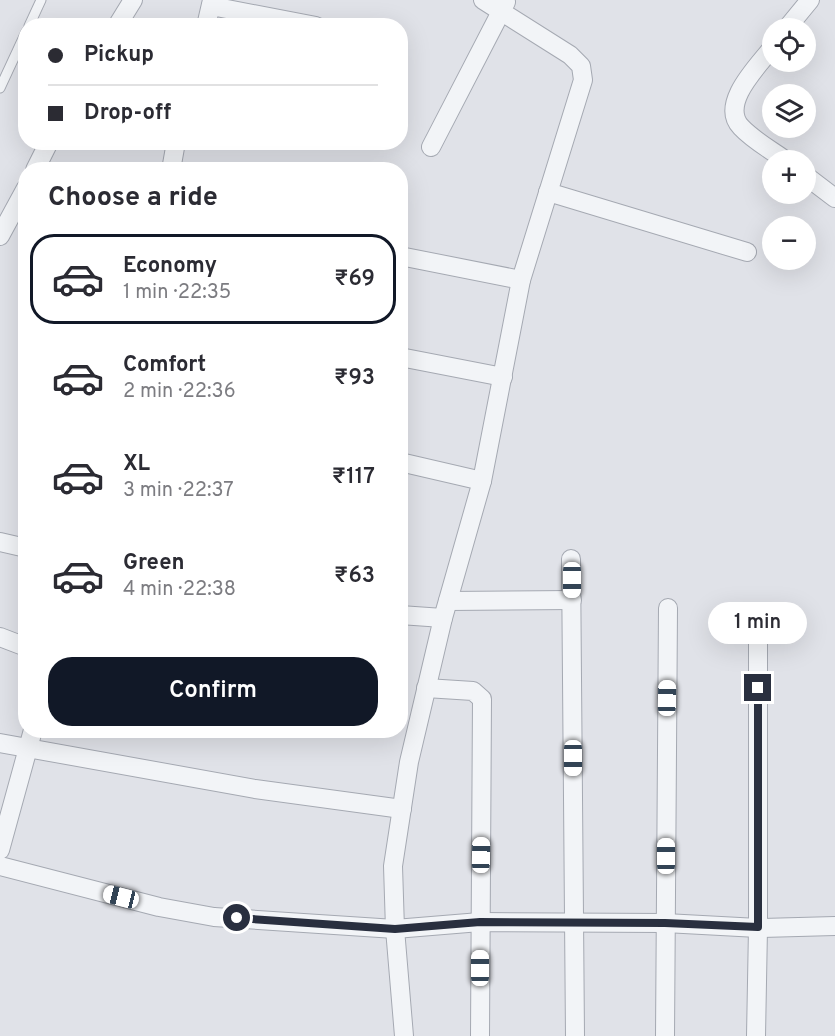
<!DOCTYPE html>
<meta charset="utf-8">
<style>
body{margin:0;font-family:Overpass,sans-serif;background:#f2f2f3;color:#2b2b33;height:100vh;display:flex;flex-direction:column;font-size:22px;white-space:nowrap}
*{box-sizing:border-box;margin:0}
p{font-size:20px;color:#7c7c81}
.icon{flex:none;width:33px;height:33px;fill:none;stroke:currentColor;stroke-width:2;stroke-linecap:round;stroke-linejoin:round}
.map{position:relative;flex:1;overflow:hidden}
.side{position:absolute;left:18px;top:162px;width:390px;height:576px;display:flex;flex-direction:column;background:#fff;border-radius:24px;box-shadow:0 6px 24px #0002}
.side>*{flex:none}
.banner{position:absolute;left:18px;top:18px;width:390px;height:132px;border-radius:24px;box-shadow:0 6px 24px #0002;display:grid;align-content:center;height:132px;padding:0 30px;background:#fff}
.controls{position:absolute;left:762px;top:18px;display:grid;gap:12px}
.controls a{display:grid;place-items:center;width:54px;height:54px;border-radius:50%;background:#fff;box-shadow:0 6px 24px #0002;font-size:30px}
.end{position:absolute;width:27px;height:27px;margin:-14px;border:8px solid #292f3f;background:#fff;box-shadow:0 0 0 3px #fff}
.from{border-radius:50%}
.bubble{position:absolute;height:42px;border-radius:21px;background:#fff;box-shadow:0 6px 24px #0002;font-size:20px;font-weight:600;line-height:42px;text-align:center}
.car{position:absolute;width:18px;height:36px;margin:-18px -9px;border-radius:8px;box-shadow:0 0 4px 2px #0007;background:linear-gradient(#fff 24%,#345 0 40%,#fff 0 76%,#345 0 86%,#fff 0)}
.banner b{display:flex;align-items:center;gap:21px;height:57px;font-size:22px}
.banner b+b{border-top:2px solid #e1e1e2}
.banner i{width:15px;height:15px;background:#2b2b33}
ul{padding:0;list-style:none}
li{display:flex;align-items:center;gap:18px;height:90px;margin:0 12px 9px;padding:0 18px;border:3px solid transparent;border-radius:24px}
li div{flex:1}
li b{display:block;font-size:22px}
li em{font-style:normal;font-weight:600}
li.selected{border-color:#111827}
li>.icon{width:54px;height:54px;stroke-width:1.5}
h2{padding:0 30px;font-size:27px;line-height:72px}
.primary-button{display:flex;gap:12px;margin-top:auto;padding:12px 30px}
.primary-button a{flex:1;height:69px;border-radius:24px;background:#111827;color:#fff;font-size:24px;font-weight:600;line-height:69px;text-align:center}
.map>svg:first-child{display:block}
.lines{fill:none;stroke-linecap:round;stroke-linejoin:round}
.service-casing{stroke:#a5a9b2;stroke-width:11}
.minor-casing{stroke:#a5a9b2;stroke-width:20}
.service{stroke:#f2f4f7;stroke-width:9}
.minor{stroke:#f2f4f7;stroke-width:18}
.route{stroke:#292f3f;stroke-width:8}
</style>
<div class="map">
<svg width="835" height="1036" viewBox="0 0 835 1036">
<rect width="100%" height="100%" fill="#e0e2e8"/>
<g class="lines">
<defs>
<g id="service">
<path d="M29,26L41,0"/>
<path d="M0,88L26,32"/>
</g>
<g id="minor">
<path d="M483,0L570,55L581,66L583,80L521,280"/>
<path d="M211,6L316,26"/>
<path d="M117,26L133,0"/>
<path d="M206,26L212,0"/>
<path d="M787,28L810,0"/>
<path d="M772,48C758,66 719,104 741,127C753,140 771,150 785,160"/>
<path d="M431,147L506,2"/>
<path d="M35,170L49,142"/>
<path d="M171,170L176,142"/>
<path d="M806,176L835,198"/>
<path d="M548,192L747,252"/>
<path d="M0,236L26,188"/>
<path d="M400,256L521,280L482,481L443,618L409,762L393,866L395,929L404,1036"/>
<path d="M400,357L503,377"/>
<path d="M400,462L482,481"/>
<path d="M0,542L26,548"/>
<path d="M571,559L575,1036"/>
<path d="M448,601L572,600"/>
<path d="M400,615L443,618"/>
<path d="M0,637L26,647"/>
<path d="M426,688L473,691L482,699L480,1036"/>
<path d="M0,743L255,789L402,809"/>
<path d="M0,850L33,730"/>
<path d="M0,866L159,907L214,917L395,929L480,922L665,923L758,928L835,926"/>
<path d="M665,1036L668,608"/>
<path d="M756,1036L758,928V640"/>
</g>
</defs>
<use href="#service" class="service-casing"/>
<use href="#minor" class="minor-casing"/>
<use href="#service" class="service"/>
<use href="#minor" class="minor"/>
</g>
<g class="lines">
<path class="route" d="M237,918L395,929L480,922L665,923L758,927V688"/>
</g>
</svg>
<div class="controls">
<a><svg class="icon" aria-label="locate" viewBox="0 0 24 24"><circle cx="12" cy="12" r="6"/><path d="M12 2v4M12 18v4M2 12h4M18 12h4"/></svg></a>
<a><svg class="icon" aria-label="layers" viewBox="0 0 24 24"><path d="M12 4l9 5-9 5-9-5zM3 14l9 5 9-5"/></svg></a>
<a>+</a>
<a>−</a>
</div>
<i class="end from" style="left:237px;top:918px"></i>
<i class="end" style="left:758px;top:688px"></i>
<div class="bubble" style="left:708px;top:602px;width:99px">1 min</div>
<i class="car" style="left:572px;top:580px;rotate:180deg"></i>
<i class="car" style="left:667px;top:698px;rotate:1deg"></i>
<i class="car" style="left:573px;top:758px;rotate:180deg"></i>
<i class="car" style="left:481px;top:855px;rotate:1deg"></i>
<i class="car" style="left:666px;top:856px;rotate:0deg"></i>
<i class="car" style="left:121px;top:897px;rotate:284deg"></i>
<i class="car" style="left:480px;top:968px;rotate:0deg"></i>
<div class="banner">
<b><i class="from"></i>Pickup</b>
<b><i></i>Drop-off</b>
</div>
<section class="side">
<h2>Choose a ride</h2>
<ul>
<li class="selected"><svg class="icon" aria-label="car" viewBox="0 0 24 24"><path d="M5 17H2v-5l4-1 3-4h7l3 4 3 1v5h-3M9 17h6M6 11h13"/><circle cx="7" cy="17" r="2"/><circle cx="17" cy="17" r="2"/></svg><div><b>Economy</b><p>1 min · 22:35</p></div><em>₹69</em></li>
<li><svg class="icon" aria-label="car" viewBox="0 0 24 24"><path d="M5 17H2v-5l4-1 3-4h7l3 4 3 1v5h-3M9 17h6M6 11h13"/><circle cx="7" cy="17" r="2"/><circle cx="17" cy="17" r="2"/></svg><div><b>Comfort</b><p>2 min · 22:36</p></div><em>₹93</em></li>
<li><svg class="icon" aria-label="car" viewBox="0 0 24 24"><path d="M5 17H2v-5l4-1 3-4h7l3 4 3 1v5h-3M9 17h6M6 11h13"/><circle cx="7" cy="17" r="2"/><circle cx="17" cy="17" r="2"/></svg><div><b>XL</b><p>3 min · 22:37</p></div><em>₹117</em></li>
<li><svg class="icon" aria-label="car" viewBox="0 0 24 24"><path d="M5 17H2v-5l4-1 3-4h7l3 4 3 1v5h-3M9 17h6M6 11h13"/><circle cx="7" cy="17" r="2"/><circle cx="17" cy="17" r="2"/></svg><div><b>Green</b><p>4 min · 22:38</p></div><em>₹63</em></li>
</ul>
<div class="primary-button"><a>Confirm</a></div>
</section>
</div>
